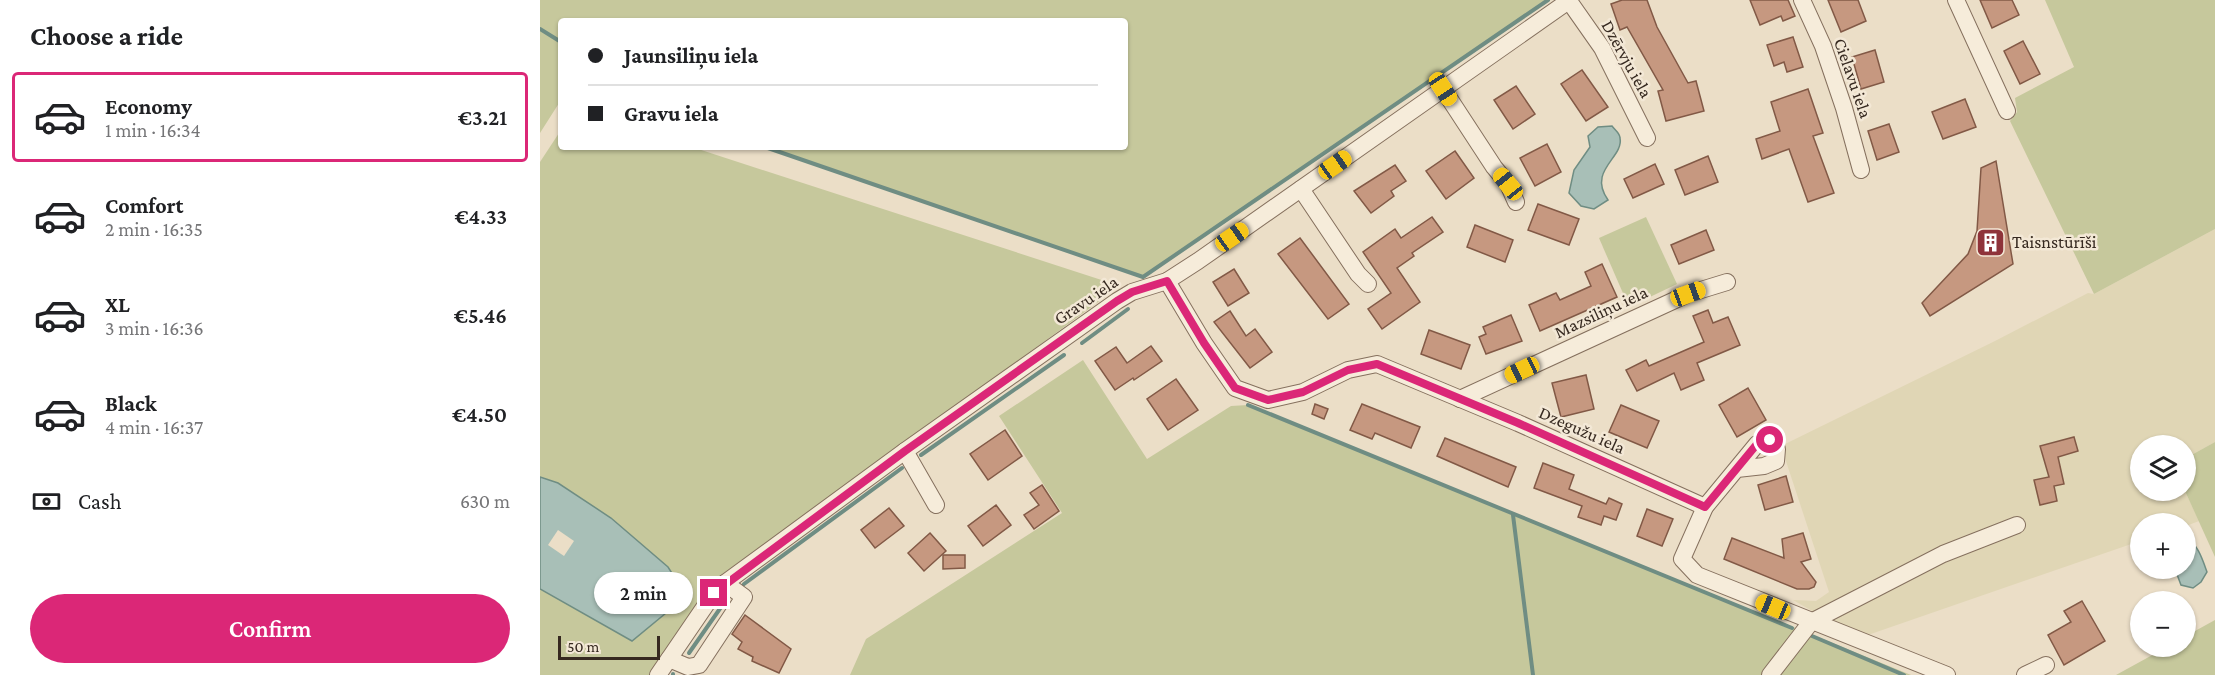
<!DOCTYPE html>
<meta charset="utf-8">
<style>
body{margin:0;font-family:"Crimson Pro",serif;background:#f6f6f6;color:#202124;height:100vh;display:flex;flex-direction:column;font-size:22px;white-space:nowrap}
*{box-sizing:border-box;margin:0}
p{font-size:20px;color:#757577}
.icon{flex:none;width:33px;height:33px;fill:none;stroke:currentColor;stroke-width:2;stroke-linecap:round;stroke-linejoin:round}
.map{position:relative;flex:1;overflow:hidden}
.side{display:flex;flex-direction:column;background:#fff;width:540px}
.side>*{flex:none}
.top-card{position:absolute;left:18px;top:18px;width:570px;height:132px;border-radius:6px;box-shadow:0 2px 4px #0004;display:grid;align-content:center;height:132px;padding:0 30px;background:#fff}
.tools{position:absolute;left:1590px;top:435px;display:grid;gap:12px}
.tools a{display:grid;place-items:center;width:66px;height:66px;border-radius:50%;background:#fff;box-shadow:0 2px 4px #0004;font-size:30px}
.scale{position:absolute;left:18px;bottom:15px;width:102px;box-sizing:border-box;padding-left:6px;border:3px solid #362920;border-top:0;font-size:16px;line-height:21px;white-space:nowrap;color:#362920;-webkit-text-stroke:4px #f3e8d6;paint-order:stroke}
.end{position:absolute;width:27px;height:27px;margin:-14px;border:8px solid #db2777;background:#fff;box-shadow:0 0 0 3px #fff}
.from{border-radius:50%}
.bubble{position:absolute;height:42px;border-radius:21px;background:#fff;box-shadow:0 2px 4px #0004;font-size:20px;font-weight:600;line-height:42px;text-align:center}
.car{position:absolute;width:18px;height:36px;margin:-18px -9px;border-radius:8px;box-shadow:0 0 4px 2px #0007;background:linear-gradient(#f5c518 24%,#345 0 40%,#f5c518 0 76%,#345 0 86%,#f5c518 0)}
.top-card b{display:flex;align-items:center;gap:21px;height:57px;font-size:22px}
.top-card b+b{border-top:2px solid #e0e0e0}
.top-card i{width:15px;height:15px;background:#202124}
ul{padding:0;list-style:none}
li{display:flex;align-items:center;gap:18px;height:90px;margin:0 12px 9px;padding:0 18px;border:3px solid transparent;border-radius:6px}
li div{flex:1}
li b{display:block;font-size:22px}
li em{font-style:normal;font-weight:600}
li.selected{border-color:#db2777}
li>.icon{width:54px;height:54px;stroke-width:1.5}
h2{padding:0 30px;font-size:27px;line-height:72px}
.pay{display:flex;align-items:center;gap:15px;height:66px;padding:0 30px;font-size:22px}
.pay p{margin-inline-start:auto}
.primary-button{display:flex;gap:12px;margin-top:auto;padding:12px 30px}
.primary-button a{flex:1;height:69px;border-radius:36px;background:#db2777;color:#fff;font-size:24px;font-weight:600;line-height:69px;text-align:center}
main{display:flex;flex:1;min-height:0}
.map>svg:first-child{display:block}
.farmland{fill:#e0d6b5}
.green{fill:#c6c89c}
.water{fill:#a8bfb7;stroke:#6f8d83;stroke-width:1.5}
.pier{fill:#ebdec7}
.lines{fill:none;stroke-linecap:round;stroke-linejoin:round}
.stream{stroke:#6f8d83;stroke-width:4}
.building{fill:#c69880;stroke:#825946;stroke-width:1.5}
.minor-casing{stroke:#85705e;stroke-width:18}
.minor{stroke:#f6ecda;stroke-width:16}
.route{stroke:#db2777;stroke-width:8}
.labels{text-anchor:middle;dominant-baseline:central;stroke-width:5;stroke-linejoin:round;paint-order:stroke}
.street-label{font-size:18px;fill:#362920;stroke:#f3e8d6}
.poi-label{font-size:18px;fill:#362920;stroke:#f3e8d6;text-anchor:start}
</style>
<main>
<section class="side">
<h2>Choose a ride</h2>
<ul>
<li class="selected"><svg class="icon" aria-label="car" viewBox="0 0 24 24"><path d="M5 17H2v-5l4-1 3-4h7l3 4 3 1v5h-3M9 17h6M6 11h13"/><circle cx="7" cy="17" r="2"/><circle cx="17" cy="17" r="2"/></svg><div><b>Economy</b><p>1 min · 16:34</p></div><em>€3.21</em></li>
<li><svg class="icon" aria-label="car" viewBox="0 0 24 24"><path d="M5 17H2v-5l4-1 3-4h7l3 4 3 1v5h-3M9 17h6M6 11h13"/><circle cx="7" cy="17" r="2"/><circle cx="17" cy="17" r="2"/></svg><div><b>Comfort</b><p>2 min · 16:35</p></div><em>€4.33</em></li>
<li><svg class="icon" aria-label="car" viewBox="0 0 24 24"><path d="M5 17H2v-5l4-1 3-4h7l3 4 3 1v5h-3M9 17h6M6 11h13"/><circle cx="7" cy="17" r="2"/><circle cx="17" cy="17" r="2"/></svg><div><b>XL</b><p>3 min · 16:36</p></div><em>€5.46</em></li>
<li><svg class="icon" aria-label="car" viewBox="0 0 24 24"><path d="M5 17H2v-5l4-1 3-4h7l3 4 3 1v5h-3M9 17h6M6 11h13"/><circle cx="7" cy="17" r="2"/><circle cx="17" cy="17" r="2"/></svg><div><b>Black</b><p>4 min · 16:37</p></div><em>€4.50</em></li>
</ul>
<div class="pay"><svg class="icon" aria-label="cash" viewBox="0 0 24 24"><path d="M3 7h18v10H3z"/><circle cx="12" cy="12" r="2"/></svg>Cash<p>630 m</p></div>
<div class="primary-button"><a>Confirm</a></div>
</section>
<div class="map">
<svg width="1675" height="675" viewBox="0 0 1675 675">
<rect width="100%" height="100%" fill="#ebdec7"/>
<path class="farmland" d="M1675,229V442L1646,458V446H1600V490L1645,491L1659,521L1646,526V524H1600V541L1325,636L1291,620L1406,559L1485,528L1482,518L1404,545L1274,612L1253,600L1276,601L1289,592L1241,446L1455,341L1548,293L1554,294Z"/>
<g class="green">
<path d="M0,0H1008L603,277L225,147H585V21H21V100L0,133Z"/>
<path d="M1505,0H1675V229L1554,294L1470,121L1477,112L1475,98L1534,67Z"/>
<path d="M21,130V147H152L580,286L172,585L110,675H0V162Z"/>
<path d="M1106,217L1137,284L1089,307L1059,238Z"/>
<path d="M543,360L607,459L691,406L708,405L1371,675H310L326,639L522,513L459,416Z"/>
<path d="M1675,442V557L1645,491L1646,458Z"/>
<path d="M1675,620V675H1576L1627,647L1646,646V636Z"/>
</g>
<g class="water">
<path d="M1072,126C1075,130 1080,133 1080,138C1084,158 1047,170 1068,200L1054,209L1041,206L1029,193L1034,170L1050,147L1048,136L1058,127Z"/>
<path d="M0,477L18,483L71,518L128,567L144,592L126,613L92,641L0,589Z"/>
<path d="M1646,537C1658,545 1662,558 1667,572L1661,582L1653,588L1641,585L1635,569L1646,568Z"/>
</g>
<path class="pier" d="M18,530L34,541L24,556L8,545Z"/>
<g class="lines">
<g class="stream">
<path d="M0,29L21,42"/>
<path d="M225,147L603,277L1008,0"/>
<path d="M542,343L588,309"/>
<path d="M708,405L1252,628"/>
<path d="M381,455L524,355"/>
<path d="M973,515L993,675"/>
<path d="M204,584L362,468"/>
<path d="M1272,636L1364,675"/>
<path d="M149,653L186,600"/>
<path d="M133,675V674"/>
</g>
</g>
<g class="building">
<path d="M1082,0H1107L1117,27L1148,83L1156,81L1164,111L1126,121L1118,91L1123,90L1087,27L1080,30L1071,4Z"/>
<path d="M1210,0H1248L1255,16L1243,21L1241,16L1220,25Z"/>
<path d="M1288,0H1318L1326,21L1301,32Z"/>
<path d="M1440,0H1472L1479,15L1452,28Z"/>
<path d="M1253,37L1263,67L1247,72L1244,62L1234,66L1227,45Z"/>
<path d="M1483,41L1500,74L1480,84L1464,51Z"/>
<path d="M1335,50L1344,82L1321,89L1312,57Z"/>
<path d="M1042,70L1068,107L1046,121L1021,84Z"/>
<path d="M976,86L995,114L973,129L954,100Z"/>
<path d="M1268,89L1283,133L1273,136L1294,193L1268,202L1249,149L1222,159L1216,139L1240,131L1231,102Z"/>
<path d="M1425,99L1436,127L1403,139L1392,112Z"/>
<path d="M1349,124L1359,152L1337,160L1328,131Z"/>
<path d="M1007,144L1021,172L995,186L980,158Z"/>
<path d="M915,151L934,178L906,199L886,171Z"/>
<path d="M1168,156L1178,182L1145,195L1135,170Z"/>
<path d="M1456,161L1473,264L1390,316L1382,303L1428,254L1437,231L1441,168Z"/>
<path d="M1115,164L1124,184L1093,198L1084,179Z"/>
<path d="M855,165L866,181L851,191L854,196L831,213L814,191Z"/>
<path d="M998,204L1039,219L1029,245L988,230Z"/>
<path d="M892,217L903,232L872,253L874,256L857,268L880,302L842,329L828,309L851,293L823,252L855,229L861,238Z"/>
<path d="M935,225L973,240L965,262L927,247Z"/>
<path d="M1166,230L1174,250L1139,264L1131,245Z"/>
<path d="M760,238L809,304L788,319L738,254Z"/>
<path d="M1062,264L1077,297L1000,331L989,305L1016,293L1020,300L1051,286L1045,272Z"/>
<path d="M694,269L709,293L688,306L673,282Z"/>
<path d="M1168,310L1173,323L1188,317L1200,345L1157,363L1164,380L1141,390L1134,373L1097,391L1086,370L1106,360L1109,366L1164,342L1153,316Z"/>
<path d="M690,311L706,336L715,329L732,352L710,368L674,322Z"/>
<path d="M971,315L982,341L946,354L939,337L946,334L943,327Z"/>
<path d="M889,330L930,345L921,369L881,354Z"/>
<path d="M611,346L622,361L594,380L593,378L575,390L555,361L576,347L587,363Z"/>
<path d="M1046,375L1054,409L1021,417L1012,383Z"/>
<path d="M636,379L658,410L628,430L607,399Z"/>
<path d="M1208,388L1226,420L1197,437L1179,405Z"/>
<path d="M775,404L788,409L784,419L772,414Z"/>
<path d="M822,404L880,427L871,448L835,433L832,439L810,430Z"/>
<path d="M1081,405L1119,421L1107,448L1069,432Z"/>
<path d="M465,430L482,456L448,480L430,454Z"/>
<path d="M1534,437L1538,451L1518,457L1524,484L1514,486L1517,501L1500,505L1494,480L1509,477L1500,446Z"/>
<path d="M905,438L976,467L968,487L897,456Z"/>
<path d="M1003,463L1034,475L1029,489L1066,504L1069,498L1082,504L1076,520L1064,516L1061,525L1038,517L1042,506L994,488Z"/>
<path d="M1246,476L1253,502L1225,510L1218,485Z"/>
<path d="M502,485L519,511L494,529L484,515L499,505L490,493Z"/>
<path d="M456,505L471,525L443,546L428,526Z"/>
<path d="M349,508L364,526L335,548L321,530Z"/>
<path d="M1107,509L1133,519L1122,546L1097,536Z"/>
<path d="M390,533L406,551L384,571L368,553Z"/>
<path d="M1263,533L1271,559L1261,562L1276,582L1274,587L1269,589H1257L1184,559L1192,538L1244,558L1242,539Z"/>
<path d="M403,555H425V568L403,569Z"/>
<path d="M1542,601L1565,641L1524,665L1508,635L1531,622L1524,611Z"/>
<path d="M205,615L251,649L239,673L212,661L213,657L198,649L202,642L192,634Z"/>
</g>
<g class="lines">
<defs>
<g id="minor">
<path d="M1262,0L1283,46L1304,108L1321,170"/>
<path d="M1416,0L1467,111"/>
<path d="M1029,1L1062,48L1107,138"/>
<path d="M903,89L954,167L968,184L976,202"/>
<path d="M761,189L818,274L828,284"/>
<path d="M627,281L664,343L695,388L728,400L763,392L808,370L837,364L978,423L1165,507"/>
<path d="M920,399L1148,294L1187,282"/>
<path d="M365,451L396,505"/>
<path d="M1197,469L1224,466L1236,461L1237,449L1230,440L1217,444L1165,507L1142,559L1157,575L1407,675"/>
<path d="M129,659L148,667L159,665L204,597L185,583"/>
<path d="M118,675L174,593L185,583L365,451L577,301L592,292L627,281L658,261L1030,0"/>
<path d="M1230,675L1271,622L1403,554L1477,525"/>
<path d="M1485,675L1506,665"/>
</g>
</defs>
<use href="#minor" class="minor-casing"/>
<use href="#minor" class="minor"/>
</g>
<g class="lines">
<path class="route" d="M174,593L365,451L577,301L592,292L627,281L664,343L695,388L728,400L763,392L808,370L837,364L978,423L1165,507L1217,444L1230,440"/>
</g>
<defs>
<symbol id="building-square" viewBox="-11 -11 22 22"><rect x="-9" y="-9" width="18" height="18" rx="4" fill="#8f333a" stroke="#f3e8d6"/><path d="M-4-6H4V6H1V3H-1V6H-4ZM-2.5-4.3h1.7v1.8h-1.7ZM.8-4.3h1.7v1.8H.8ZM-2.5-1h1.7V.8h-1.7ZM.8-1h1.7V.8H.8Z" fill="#fff"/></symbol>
</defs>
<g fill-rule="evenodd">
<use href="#building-square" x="1434" y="226" width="33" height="33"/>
</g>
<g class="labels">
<g class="street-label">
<text transform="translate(1087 59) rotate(61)">Dzērvju iela</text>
<text transform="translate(1313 78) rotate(71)">Cielavu iela</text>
<text transform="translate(546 300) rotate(-34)">Gravu iela</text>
<text transform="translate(1061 312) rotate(-25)">Mazsiliņu iela</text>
<text transform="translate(1042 430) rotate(24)">Dzegužu iela</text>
</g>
<g class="poi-label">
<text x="1472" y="242">Taisnstūrīši</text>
</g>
</g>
</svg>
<div class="tools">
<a><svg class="icon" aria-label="layers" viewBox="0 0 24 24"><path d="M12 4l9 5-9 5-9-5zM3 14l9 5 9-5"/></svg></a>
<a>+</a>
<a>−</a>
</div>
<div class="scale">50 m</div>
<i class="end from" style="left:1230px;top:440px"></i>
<i class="end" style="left:174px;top:593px"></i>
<div class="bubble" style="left:54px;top:572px;width:99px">2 min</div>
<i class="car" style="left:903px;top:89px;rotate:147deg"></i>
<i class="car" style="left:795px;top:165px;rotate:55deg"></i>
<i class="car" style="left:968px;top:184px;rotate:321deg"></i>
<i class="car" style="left:692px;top:237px;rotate:55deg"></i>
<i class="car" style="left:1148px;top:294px;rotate:70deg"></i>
<i class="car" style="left:982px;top:370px;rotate:245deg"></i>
<i class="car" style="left:1233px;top:607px;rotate:292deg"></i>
<div class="top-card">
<b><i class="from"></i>Jaunsiliņu iela</b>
<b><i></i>Gravu iela</b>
</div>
</div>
</main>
